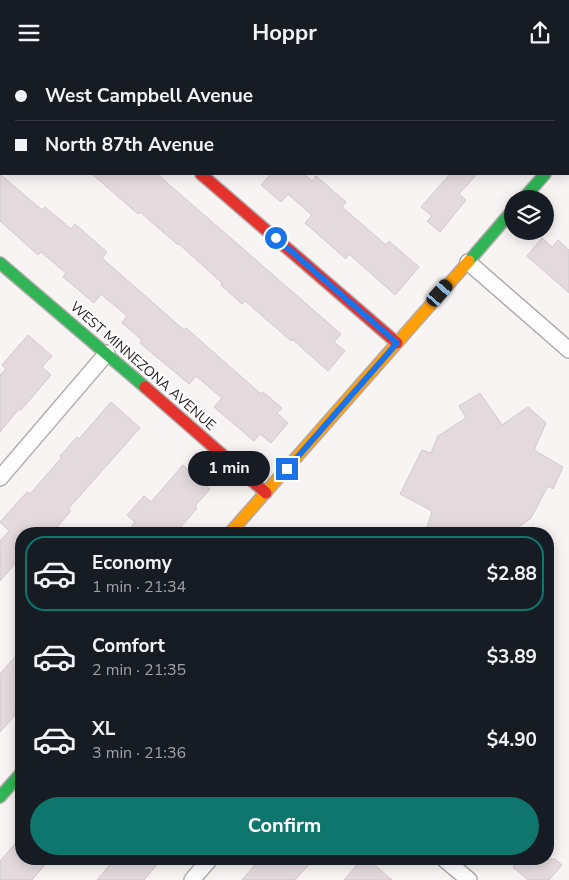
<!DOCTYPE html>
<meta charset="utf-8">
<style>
body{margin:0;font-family:"Nunito Sans",sans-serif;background:#242831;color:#f1f3f6;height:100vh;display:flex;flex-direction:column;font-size:19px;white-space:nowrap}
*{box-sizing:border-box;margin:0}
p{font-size:16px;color:#9ea1a6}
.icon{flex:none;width:28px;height:28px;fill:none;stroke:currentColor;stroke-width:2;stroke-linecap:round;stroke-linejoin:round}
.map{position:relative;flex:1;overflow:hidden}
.panel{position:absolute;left:15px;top:462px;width:539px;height:338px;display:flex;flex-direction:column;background:#171b24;border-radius:20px;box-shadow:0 2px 12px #0003}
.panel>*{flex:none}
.hud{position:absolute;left:0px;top:0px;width:570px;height:110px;box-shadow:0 2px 12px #0003;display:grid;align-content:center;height:110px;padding:0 15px;background:#171b24}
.tools{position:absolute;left:504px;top:125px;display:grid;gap:10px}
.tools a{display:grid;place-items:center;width:50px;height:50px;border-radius:50%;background:#171b24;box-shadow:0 2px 12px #0003;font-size:25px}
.end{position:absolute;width:22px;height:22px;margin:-11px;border:6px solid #1a73e8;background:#fff;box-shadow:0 0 0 2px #fff}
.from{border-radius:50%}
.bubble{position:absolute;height:35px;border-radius:18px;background:#171b24;box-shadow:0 2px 12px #0003;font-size:16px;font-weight:700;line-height:35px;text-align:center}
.car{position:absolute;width:15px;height:30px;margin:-15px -8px;border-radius:6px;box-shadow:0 0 4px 1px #0007;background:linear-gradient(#222 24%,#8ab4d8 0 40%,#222 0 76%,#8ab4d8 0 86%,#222 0)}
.hud b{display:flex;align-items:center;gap:18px;height:48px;font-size:19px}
.hud b+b{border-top:1px solid #363941}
.hud i{width:12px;height:12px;background:#f1f3f6}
ul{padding:9px 0 0;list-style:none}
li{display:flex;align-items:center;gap:15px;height:75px;margin:0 10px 8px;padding:0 5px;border:2px solid transparent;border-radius:20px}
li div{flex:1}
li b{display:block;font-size:19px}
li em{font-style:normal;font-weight:700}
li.current{border-color:#0f766e}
li>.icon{width:45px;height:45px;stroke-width:1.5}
.action{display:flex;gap:10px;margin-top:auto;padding:10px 15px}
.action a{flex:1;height:58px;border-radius:30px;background:#0f766e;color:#fff;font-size:20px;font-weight:700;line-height:58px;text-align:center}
header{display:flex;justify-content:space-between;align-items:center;height:65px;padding:0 15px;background:#171b24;font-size:22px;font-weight:700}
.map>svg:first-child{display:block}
.building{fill:#e4dadd;stroke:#d0c9cb}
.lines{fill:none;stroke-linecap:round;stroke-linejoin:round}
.street-casing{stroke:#b1aaaa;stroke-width:18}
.fast-casing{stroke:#b1aaaa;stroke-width:14}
.slow-casing{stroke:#b1aaaa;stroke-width:14}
.jam-casing{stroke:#b1aaaa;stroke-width:14}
.street{stroke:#fefdfd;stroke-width:15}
.fast{stroke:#30b455;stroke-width:11}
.slow{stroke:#ff9f0a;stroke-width:11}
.jam{stroke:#e5322d;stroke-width:11}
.route{stroke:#1a73e8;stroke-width:6}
.labels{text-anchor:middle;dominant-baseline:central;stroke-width:4;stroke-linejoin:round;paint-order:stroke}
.street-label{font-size:14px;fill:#281e1f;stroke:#fff}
</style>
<header><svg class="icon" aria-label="menu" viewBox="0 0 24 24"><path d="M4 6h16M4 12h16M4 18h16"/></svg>Hoppr<svg class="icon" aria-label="share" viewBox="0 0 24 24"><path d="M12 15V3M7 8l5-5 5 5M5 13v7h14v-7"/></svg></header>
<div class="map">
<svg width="569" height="815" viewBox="0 0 569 815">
<rect width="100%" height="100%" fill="#f9f4f4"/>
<g class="building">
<path d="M0,109L42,145L45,142L71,164L75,159L107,187L102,193L184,265L186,263L261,329L263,327L282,343L277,348L288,358L271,378L260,369L254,376L214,342L222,333L196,311L189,319L140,278L142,275L122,258L127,251L101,229L94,238L63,212L66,208L41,187L38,190L0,156Z"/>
<path d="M92,109H157L341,269L334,277L345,286L328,306L292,274L291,276L245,236L242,239L221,220L222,218L179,179L178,180L140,147L138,149Z"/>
<path d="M271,109H304L312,116L316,111L346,137L342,142L386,180L389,176L419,202L395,230L349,189L346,194L305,158L312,150L288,129L281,137L261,120Z"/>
<path d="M450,109H477L459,129L466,135L440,167L427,156L432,151L421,142Z"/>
<path d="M542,173L552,182L558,175L569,185V228L527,191Z"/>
<path d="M28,270L52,291L42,302L51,310L21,345L19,344L0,367V310L6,304L2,300Z"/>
<path d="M480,328L502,360L528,342L546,358L534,385L563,402L553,424L548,421L531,453L509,469H434L427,463L432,446L400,429L422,385L431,388L438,371L466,353L459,341Z"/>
<path d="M111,337L140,363L68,444L71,446L51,469H21V492L0,516V476L9,466L0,457L27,427L30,429L62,392L60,391L77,372L79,374Z"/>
<path d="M183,400L210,424L195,441L197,443L175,469H125L135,457L127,450L144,431L151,437Z"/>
<path d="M21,585V638L14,647L16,649L0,667V609Z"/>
<path d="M21,772V794H50L32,815H0V796Z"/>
<path d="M115,794H162L144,815H97Z"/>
<path d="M260,794H314L295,815H242Z"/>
<path d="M362,794H368L392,815H344Z"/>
<path d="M520,794H555L562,800L549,815H528L513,802Z"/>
</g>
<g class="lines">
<defs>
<g id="street">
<path d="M75,0L76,1"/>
<path d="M468,197L569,285"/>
<path d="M0,413L107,288"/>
<path d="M444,794L469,815"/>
<path d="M192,815L210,794"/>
</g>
<g id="fast">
<path d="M523,134L545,109"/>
<path d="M469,196L512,146"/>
<path d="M0,198L145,322"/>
<path d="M0,732L21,708"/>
</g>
<path id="slow" d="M229,469L469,196"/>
<g id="jam">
<path d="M201,109L397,278"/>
<path d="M145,322L266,428"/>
</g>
</defs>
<use href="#street" class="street-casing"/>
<use href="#fast" class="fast-casing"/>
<use href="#slow" class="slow-casing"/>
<use href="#jam" class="jam-casing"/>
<use href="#street" class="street"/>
<use href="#fast" class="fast"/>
<use href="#slow" class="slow"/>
<use href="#jam" class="jam"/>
</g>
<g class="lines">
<path class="route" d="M276,173L397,278L287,404"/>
</g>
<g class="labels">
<g class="street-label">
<text transform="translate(143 301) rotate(41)">WEST MINNEZONA AVENUE</text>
</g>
</g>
</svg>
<div class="tools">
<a><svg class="icon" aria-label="layers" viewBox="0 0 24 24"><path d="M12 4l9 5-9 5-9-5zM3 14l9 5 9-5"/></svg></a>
</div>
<i class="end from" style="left:276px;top:173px"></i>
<i class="end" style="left:287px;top:404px"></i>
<div class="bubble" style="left:188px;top:386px;width:82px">1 min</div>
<i class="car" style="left:440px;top:228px;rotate:41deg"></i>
<div class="hud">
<b><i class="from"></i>West Campbell Avenue</b>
<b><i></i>North 87th Avenue</b>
</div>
<section class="panel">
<ul>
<li class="current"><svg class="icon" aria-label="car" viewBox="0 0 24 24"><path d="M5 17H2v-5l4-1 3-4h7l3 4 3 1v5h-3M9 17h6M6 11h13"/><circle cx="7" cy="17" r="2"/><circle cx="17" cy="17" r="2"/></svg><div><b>Economy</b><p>1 min · 21:34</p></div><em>$2.88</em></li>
<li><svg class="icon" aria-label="car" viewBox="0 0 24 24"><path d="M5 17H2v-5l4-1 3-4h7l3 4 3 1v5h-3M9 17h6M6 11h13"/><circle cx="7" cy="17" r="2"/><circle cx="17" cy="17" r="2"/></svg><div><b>Comfort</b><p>2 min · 21:35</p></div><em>$3.89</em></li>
<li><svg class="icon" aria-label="car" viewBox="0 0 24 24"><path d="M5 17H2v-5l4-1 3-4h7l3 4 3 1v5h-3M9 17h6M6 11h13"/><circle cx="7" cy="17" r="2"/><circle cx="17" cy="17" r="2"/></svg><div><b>XL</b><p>3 min · 21:36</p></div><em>$4.90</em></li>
</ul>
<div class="action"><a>Confirm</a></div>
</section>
</div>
